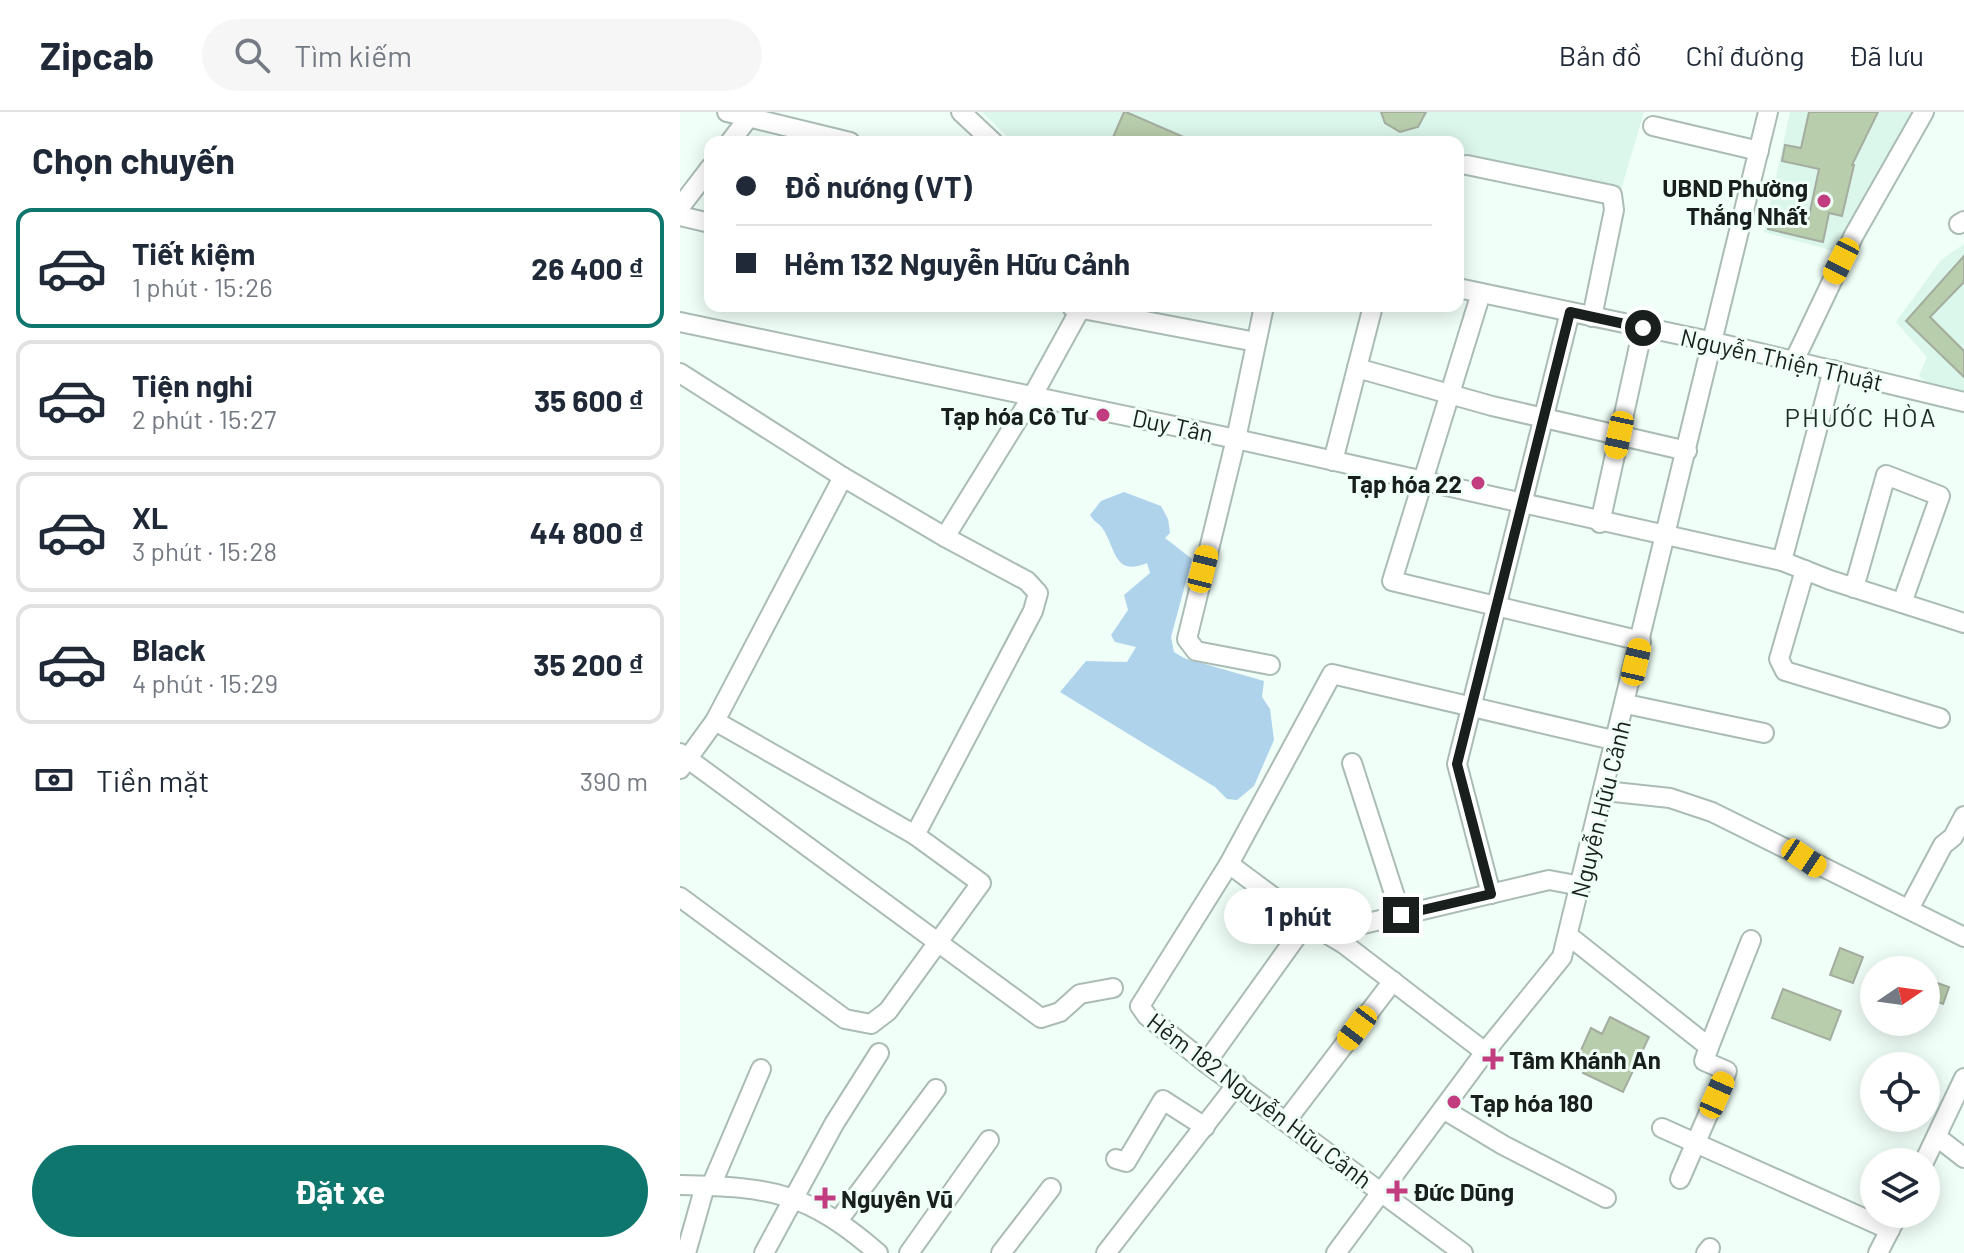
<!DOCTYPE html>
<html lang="vi">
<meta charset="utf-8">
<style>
body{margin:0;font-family:Barlow,sans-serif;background:#f6f6f7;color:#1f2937;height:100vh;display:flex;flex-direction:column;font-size:30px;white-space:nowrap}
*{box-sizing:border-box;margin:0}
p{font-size:26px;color:#747a83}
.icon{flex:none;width:44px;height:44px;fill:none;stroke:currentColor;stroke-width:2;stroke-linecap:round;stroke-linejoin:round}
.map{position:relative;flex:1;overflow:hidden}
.panel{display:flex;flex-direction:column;background:#fff;width:680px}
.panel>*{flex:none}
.banner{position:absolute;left:24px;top:24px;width:760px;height:176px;border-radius:16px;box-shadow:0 4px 20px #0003;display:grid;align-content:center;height:176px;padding:0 32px;background:#fff}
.needle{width:52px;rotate:77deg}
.buttons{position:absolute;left:1180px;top:844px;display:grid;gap:16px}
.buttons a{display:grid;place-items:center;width:80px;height:80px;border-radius:50%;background:#fff;box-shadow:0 4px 20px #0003;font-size:40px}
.end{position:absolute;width:36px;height:36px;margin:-18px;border:10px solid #191f1d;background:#fff;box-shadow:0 0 0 4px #fff}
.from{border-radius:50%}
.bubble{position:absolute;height:56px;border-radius:28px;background:#fff;box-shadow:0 4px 20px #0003;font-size:26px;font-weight:700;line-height:56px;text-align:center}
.car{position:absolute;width:24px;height:48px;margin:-24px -12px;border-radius:10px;box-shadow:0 0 6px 2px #0007;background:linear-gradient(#f5c518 24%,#345 0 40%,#f5c518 0 76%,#345 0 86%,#f5c518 0)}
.banner b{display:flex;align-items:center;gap:28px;height:76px;font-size:30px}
.banner b+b{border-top:2px solid #e0e1e3}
.banner i{width:20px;height:20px;background:#1f2937}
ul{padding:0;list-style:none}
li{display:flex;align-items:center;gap:24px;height:120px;margin:0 16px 12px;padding:0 16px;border:4px solid #e0e1e3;border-radius:16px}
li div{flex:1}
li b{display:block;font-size:30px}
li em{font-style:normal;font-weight:700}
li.on{border-color:#0f766e}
li>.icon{width:72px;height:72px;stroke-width:1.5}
h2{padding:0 32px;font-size:36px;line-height:96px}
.pay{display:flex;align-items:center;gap:20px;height:88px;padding:0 32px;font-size:30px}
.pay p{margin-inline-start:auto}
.primary-button{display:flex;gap:16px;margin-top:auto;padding:16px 32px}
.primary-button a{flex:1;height:92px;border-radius:48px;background:#0f766e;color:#fff;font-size:32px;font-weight:700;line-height:92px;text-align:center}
header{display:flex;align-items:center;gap:48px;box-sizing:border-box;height:112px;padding:0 40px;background:#fff;border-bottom:2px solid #e0e1e3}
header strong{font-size:38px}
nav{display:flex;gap:44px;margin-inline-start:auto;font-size:28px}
.search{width:560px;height:72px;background:#f6f6f7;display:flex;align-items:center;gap:20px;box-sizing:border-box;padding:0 28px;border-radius:44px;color:#747a83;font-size:30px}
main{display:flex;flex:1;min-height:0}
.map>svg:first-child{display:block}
.built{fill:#dbf6eb}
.water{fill:#b0d3ec}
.building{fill:#b8cdab;stroke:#a4ad9f;stroke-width:2}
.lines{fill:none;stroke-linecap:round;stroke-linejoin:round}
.minor-casing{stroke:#aabcb4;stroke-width:22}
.minor{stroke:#fff;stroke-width:18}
.route{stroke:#191f1d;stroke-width:10}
.poi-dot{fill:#c23d7f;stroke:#f0fff8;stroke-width:3}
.labels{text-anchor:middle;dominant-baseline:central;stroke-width:6;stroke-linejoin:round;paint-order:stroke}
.poi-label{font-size:24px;font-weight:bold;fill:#191f1d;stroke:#f0fff8;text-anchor:start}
.street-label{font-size:24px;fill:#191f1d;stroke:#f0fff8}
.neighbourhood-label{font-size:26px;letter-spacing:2px;fill:#1f2e28;stroke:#f0fff8}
</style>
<header>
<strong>Zipcab</strong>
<div class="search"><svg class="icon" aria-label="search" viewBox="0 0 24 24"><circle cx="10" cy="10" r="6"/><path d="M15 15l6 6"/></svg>Tìm kiếm</div>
<nav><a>Bản đồ</a><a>Chỉ đường</a><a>Đã lưu</a></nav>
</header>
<main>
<section class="panel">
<h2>Chọn chuyến</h2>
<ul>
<li class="on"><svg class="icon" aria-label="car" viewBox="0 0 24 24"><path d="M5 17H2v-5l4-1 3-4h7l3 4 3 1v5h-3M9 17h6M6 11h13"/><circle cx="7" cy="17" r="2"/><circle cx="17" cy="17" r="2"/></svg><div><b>Tiết kiệm</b><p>1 phút · 15:26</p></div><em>26 400 ₫</em></li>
<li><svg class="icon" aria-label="car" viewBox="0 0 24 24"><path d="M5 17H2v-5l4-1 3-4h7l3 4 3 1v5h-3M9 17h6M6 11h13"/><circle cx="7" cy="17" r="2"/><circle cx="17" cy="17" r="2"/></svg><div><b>Tiện nghi</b><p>2 phút · 15:27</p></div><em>35 600 ₫</em></li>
<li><svg class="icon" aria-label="car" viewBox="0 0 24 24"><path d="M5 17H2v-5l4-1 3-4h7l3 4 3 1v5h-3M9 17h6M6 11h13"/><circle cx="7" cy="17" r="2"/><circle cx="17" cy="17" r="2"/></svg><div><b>XL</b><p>3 phút · 15:28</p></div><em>44 800 ₫</em></li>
<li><svg class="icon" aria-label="car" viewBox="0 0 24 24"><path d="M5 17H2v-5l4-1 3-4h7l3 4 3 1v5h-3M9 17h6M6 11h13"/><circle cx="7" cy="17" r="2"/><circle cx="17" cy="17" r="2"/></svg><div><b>Black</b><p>4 phút · 15:29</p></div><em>35 200 ₫</em></li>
</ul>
<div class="pay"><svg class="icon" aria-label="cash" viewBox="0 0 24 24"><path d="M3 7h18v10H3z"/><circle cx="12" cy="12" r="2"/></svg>Tiền mặt<p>390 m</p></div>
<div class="primary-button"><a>Đặt xe</a></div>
</section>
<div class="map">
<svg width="1284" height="1141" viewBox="0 0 1284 1141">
<rect width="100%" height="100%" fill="#f0fff8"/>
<g class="built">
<path d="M302,0H964L939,84L789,62L778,68V30H333Z"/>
<path d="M1110,0H1237L1157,140L1084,120Z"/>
<path d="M1284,132V282L1249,273L1239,264L1247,245L1216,210L1261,148Z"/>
</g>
<path class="water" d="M444,380L481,394L488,407L490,421L485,426L512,447L491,525L494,540L504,546L584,569L582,585L590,597L594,628L574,674L557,688L547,687L535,675L380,580L406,549L447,550L456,535L435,530L431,523L448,498L444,483L470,461L467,451C434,465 436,437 423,417C419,411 414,410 410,403L421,389Z"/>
<g class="building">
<path d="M444,0H446L515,30H431Z"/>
<path d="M701,0H746L738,15L720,20L705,11Z"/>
<path d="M1129,0H1198L1172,53H1174L1162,104L1149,101L1143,130L1088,117L1091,101L1128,109L1139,57L1102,49L1105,33L1121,36Z"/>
<path d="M1284,144V170L1250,205L1284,239V265L1226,209Z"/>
<path d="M1160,836L1183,845L1173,871L1150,863Z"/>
<path d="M1246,867L1269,875L1263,892L1246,885Z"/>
<path d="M1103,877L1161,899L1150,928L1092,906Z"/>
<path d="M930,905L969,925L943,980L903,961L907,952L897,947L911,916L922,922Z"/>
</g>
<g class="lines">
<defs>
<g id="minor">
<path d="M47,0L170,30"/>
<path d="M281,0L313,30"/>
<path d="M973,14L1079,39"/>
<path d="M50,30L69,5"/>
<path d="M787,53L932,83L934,98L912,205"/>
<path d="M0,95L30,56"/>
<path d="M0,104L30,111"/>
<path d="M1279,112L1284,109"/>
<path d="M778,176L1034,230L1284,290"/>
<path d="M801,181L712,469L961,529"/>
<path d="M584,194L556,327L507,527L516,539L590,553"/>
<path d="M392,195L576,230"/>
<path d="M0,210L556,327L1102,449L1150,468L1284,511"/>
<path d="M1114,249L1174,123L1244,0"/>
<path d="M677,256L812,294L1007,339"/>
<path d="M0,261L163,365L265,425"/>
<path d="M653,349L693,194"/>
<path d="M920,411L963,216"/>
<path d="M1102,449L1153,258"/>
<path d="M1125,458L1099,547L1105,559L1260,606"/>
<path d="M1174,476L1206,363L1260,384L1222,491"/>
<path d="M946,592L1084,621"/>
<path d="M0,641L361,906L380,900L400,882L433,876"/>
<path d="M672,651L721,803"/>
<path d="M0,657L35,609L163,365"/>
<path d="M925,679L990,686L1032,700L1284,825"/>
<path d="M235,723L353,499L358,481L347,469L265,425L353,283L402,194"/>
<path d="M549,752L627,810L664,832L805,940"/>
<path d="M811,782L777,652L890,200"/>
<path d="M0,785L165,907L191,912L208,899L301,771L235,723L35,609"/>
<path d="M1229,797L1263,733L1273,725L1284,704"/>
<path d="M651,824L679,813L869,768L901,774"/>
<path d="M889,824L1029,935L1071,828"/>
<path d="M526,951L627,810"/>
<path d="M763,997L823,1033L926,1086"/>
<path d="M606,1009L713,869"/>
<path d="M982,1016L1210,1118"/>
<path d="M1257,1025L1284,1046"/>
<path d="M436,1047L446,1050L449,1045L483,988L525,1015"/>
<path d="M1244,1050L1284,966"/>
<path d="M1000,1067L1047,959L1024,949L1029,935"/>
<path d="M0,1073C92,1075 127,1080 198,1141"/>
<path d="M31,1074L81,957"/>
<path d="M158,1109L256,977"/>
<path d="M6,1141L25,1074"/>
<path d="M84,1141L154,1012L199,941"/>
<path d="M229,1141L309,1028"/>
<path d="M321,1141L371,1076"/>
<path d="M426,1141L557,972"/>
<path d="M656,1141L805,940L882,845L1088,0"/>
<path d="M783,1141L526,951L467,904L460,894L549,752L652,562L937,629"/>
<path d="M1026,1141L1030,1136"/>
<path d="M1198,1141L1218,1102"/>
</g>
</defs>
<use href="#minor" class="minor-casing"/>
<use href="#minor" class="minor"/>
</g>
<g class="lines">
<path class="route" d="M721,803L811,782L777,652L890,200L963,216"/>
</g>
<g class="poi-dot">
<circle cx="1144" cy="89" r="8"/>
<circle cx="423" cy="303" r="8"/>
<circle cx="798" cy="371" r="8"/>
<path d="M809 935h8v8h8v8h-8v8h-8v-8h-8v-8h8z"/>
<circle cx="774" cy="990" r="8"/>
<path d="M713 1067h8v8h8v8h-8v8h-8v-8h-8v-8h8z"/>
<path d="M141 1074h8v8h8v8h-8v8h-8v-8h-8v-8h8z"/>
</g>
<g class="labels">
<g class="poi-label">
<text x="1128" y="75" text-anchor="end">UBND Phường<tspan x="1128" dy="28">Thắng Nhất</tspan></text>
<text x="407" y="303" text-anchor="end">Tạp hóa Cô Tư</text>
<text x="782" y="371" text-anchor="end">Tạp hóa 22</text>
<text x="829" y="947">Tâm Khánh An</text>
<text x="790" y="990">Tạp hóa 180</text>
<text x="733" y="1079">Đức Dũng</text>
<text x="161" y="1086">Nguyên Vũ</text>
</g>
<g class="street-label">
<text transform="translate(1102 247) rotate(13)">Nguyễn Thiện Thuật</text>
<text transform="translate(493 313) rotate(12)">Duy Tân</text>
<text transform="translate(920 697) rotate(-76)">Nguyễn Hữu Cảnh</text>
<text transform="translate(580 988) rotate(37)">Hẻm 182 Nguyễn Hữu Cảnh</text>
</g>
<g class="neighbourhood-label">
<text x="1181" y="304">PHƯỚC HÒA</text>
</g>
</g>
</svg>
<div class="buttons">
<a><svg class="needle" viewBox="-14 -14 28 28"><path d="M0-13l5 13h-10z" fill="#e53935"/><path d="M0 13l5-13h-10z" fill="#747a83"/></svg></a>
<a><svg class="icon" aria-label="locate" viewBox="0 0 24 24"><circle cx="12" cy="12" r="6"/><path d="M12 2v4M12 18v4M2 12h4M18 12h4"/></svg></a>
<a><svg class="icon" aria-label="layers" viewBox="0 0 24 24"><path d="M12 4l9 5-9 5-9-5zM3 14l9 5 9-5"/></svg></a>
</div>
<i class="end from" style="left:963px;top:216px"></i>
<i class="end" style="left:721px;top:803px"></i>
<div class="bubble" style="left:544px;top:776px;width:148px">1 phút</div>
<i class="car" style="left:1161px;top:149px;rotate:207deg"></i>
<i class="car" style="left:939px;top:323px;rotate:192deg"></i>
<i class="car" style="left:523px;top:457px;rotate:14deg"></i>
<i class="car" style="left:956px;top:550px;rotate:13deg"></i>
<i class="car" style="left:1124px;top:746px;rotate:124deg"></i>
<i class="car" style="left:677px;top:916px;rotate:217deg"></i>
<i class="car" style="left:1037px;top:983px;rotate:24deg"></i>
<div class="banner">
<b><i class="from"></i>Đồ nướng (VT)</b>
<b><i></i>Hẻm 132 Nguyễn Hữu Cảnh</b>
</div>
</div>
</main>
